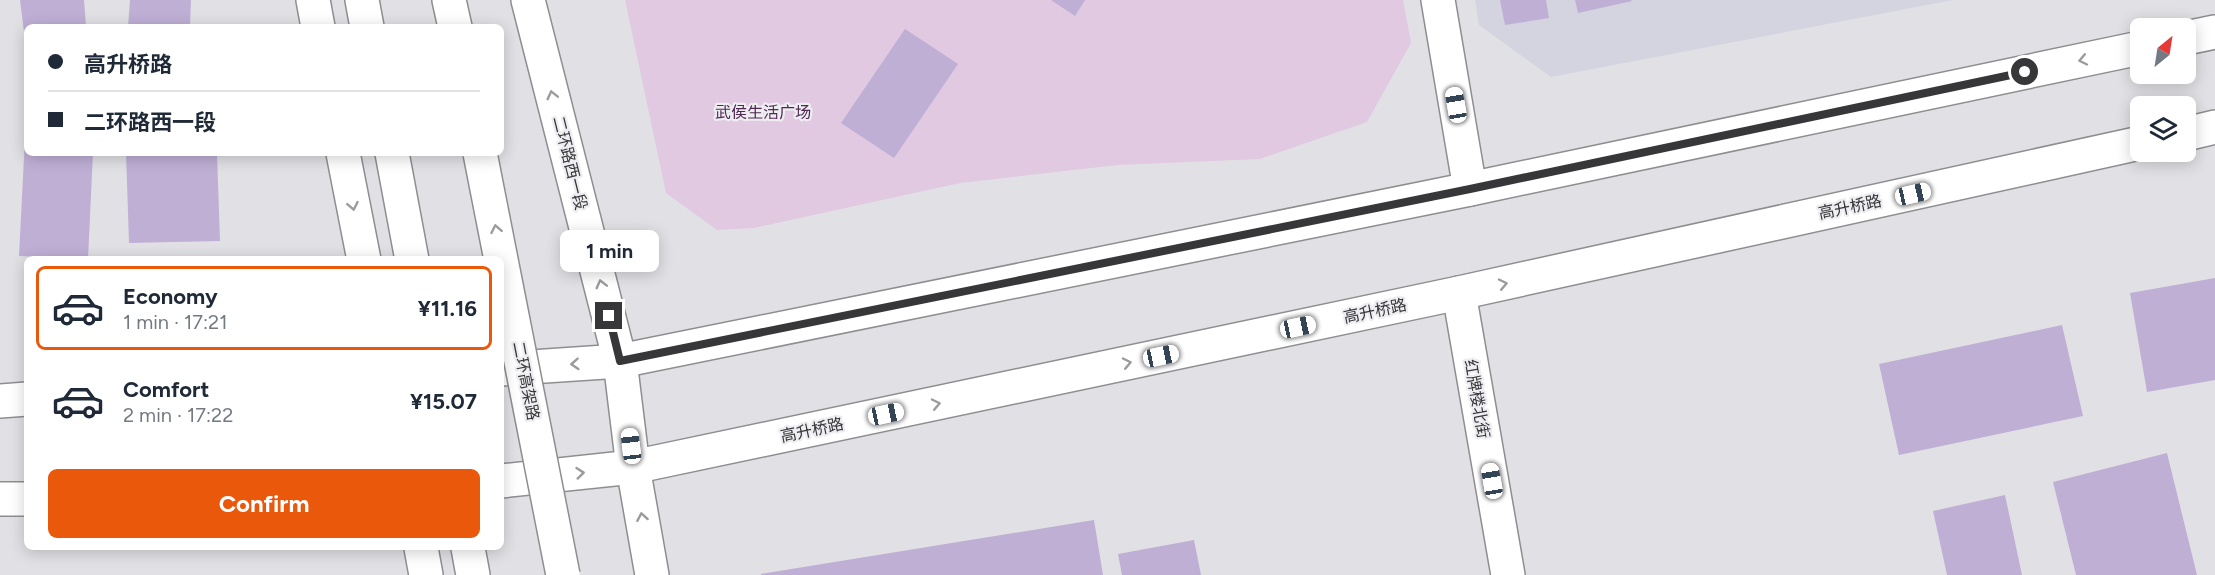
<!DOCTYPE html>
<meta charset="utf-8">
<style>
body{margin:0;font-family:Figtree,"Noto Sans SC",sans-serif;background:#f2f2f3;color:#1f2937;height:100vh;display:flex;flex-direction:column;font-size:22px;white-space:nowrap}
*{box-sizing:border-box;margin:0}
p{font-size:20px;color:#747a83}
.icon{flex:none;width:33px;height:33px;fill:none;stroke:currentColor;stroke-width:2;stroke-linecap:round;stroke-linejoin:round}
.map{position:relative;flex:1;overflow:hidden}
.side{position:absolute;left:24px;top:256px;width:480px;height:294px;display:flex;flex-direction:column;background:#fff;border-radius:9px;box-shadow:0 3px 15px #0003}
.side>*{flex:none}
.banner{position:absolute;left:24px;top:24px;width:480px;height:132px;border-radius:9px;box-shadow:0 3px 15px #0003;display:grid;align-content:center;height:132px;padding:0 24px;background:#fff}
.needle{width:39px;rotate:30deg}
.fabs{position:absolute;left:2130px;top:18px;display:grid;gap:12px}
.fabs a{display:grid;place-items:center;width:66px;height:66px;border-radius:9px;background:#fff;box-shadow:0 3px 15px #0003;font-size:30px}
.end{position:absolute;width:27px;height:27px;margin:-14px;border:8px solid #373739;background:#fff;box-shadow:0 0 0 3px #fff}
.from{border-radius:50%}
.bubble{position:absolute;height:42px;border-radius:9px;background:#fff;box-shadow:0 3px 15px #0003;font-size:20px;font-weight:700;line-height:42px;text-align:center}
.car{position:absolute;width:18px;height:36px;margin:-18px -9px;border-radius:8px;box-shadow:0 0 4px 2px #0007;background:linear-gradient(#fff 24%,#345 0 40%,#fff 0 76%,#345 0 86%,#fff 0)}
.banner b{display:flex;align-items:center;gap:21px;height:57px;font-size:22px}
.banner b+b{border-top:2px solid #e0e1e3}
.banner i{width:15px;height:15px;background:#1f2937}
ul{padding:10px 0 0;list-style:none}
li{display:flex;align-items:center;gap:18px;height:84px;margin:0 12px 9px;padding:0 12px;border:3px solid transparent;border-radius:9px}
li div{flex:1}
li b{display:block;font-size:22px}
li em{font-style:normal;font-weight:700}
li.current{border-color:#ea580c}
li>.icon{width:54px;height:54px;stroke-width:1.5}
.button{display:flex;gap:12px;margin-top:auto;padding:12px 24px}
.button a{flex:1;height:69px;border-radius:9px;background:#ea580c;color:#fff;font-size:24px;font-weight:700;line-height:69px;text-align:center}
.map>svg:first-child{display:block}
.built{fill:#d3d4df}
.green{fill:#e0c9e1}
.building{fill:#bfafd5}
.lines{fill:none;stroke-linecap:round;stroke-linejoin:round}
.minor-casing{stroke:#8e8e91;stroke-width:36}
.major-casing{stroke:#8e8e91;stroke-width:36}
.highway-casing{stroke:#8e8e91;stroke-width:36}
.minor{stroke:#fff;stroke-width:33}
.major{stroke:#fff;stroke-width:33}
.highway{stroke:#fff;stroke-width:33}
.highway-bridge-casing{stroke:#8e8e91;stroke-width:36;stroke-linecap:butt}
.highway-bridge{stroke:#fff;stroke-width:33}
.oneway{stroke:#9b9b9c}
.route{stroke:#373739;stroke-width:8}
.labels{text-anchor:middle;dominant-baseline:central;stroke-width:4.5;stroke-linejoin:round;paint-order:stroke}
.park-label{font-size:16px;fill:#502852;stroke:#eeeef2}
.street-label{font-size:16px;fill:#373739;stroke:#eeeef2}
</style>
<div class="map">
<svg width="2215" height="575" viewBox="0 0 2215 575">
<rect width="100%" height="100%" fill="#e1e1e5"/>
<path class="built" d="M1475,0H1953L1551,77L1479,25Z"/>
<path class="green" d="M625,0H1403L1411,43L1367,122L1260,159L1118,165L960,183L754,228L717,230L666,193Z"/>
<g class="building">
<path d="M20,0H84L86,26L27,27V32H24Z"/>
<path d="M130,0H191L190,27H128Z"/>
<path d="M1051,0H1085L1075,16Z"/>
<path d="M1500,0H1546L1549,18L1505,25Z"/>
<path d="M1575,0H1631L1632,1L1578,13Z"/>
<path d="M905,29L958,64L894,158L841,123Z"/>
<path d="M25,137H27V153H93L88,259L19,256Z"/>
<path d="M126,153H217L220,241L129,243Z"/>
<path d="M2215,278V380L2147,392L2130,293Z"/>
<path d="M2062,325L2083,416L1899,455L1879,364Z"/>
<path d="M2167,453L2197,575H2076L2053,482Z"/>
<path d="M2005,495L2022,575H1947L1933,511Z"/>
<path d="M1094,520L1103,575H761V574Z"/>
<path d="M1194,540L1201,575H1122L1118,554Z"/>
</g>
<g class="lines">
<defs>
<g id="minor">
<path d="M1438,0L1470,189"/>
<path d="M1459,293L1508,575"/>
</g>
<g id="major">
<path d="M313,0L318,27"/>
<path d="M528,0L620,361L633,467L652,575"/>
<path d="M2186,38L2215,32"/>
<path d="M2186,134L2215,127"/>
<path d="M343,153L364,260"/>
<path d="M501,369L620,361L1470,189L2140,48"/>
<path d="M0,401L27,399"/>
<path d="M501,481L633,467L1459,293L2140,143"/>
<path d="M0,499H27"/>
<path d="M421,548L426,575"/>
</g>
<g id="highway">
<path d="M362,0L367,27"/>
<path d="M449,0L455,27"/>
<path d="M392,153L412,260"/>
<path d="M468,548L473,575"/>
</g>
</defs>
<use href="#minor" class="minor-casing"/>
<use href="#major" class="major-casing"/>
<use href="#highway" class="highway-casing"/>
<use href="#minor" class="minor"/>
<use href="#major" class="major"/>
<use href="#highway" class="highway"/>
<defs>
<path id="highway-bridge" d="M480,153L563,575"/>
</defs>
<use href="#highway-bridge" class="highway-bridge-casing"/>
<use href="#highway-bridge" class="highway-bridge"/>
</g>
<defs><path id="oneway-chevron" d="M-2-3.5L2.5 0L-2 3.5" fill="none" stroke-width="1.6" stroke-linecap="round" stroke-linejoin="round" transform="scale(1.5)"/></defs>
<g class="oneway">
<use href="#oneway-chevron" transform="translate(2083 60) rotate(168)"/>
<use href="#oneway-chevron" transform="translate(552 95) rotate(-104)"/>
<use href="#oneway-chevron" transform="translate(353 206) rotate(79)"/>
<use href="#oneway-chevron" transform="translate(496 229) rotate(-101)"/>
<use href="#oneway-chevron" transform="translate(601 284) rotate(-104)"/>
<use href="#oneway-chevron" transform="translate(1503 284) rotate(-12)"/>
<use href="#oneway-chevron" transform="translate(1127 363) rotate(-12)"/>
<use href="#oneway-chevron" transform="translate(575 364) rotate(176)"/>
<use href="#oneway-chevron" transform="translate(936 404) rotate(-12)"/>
<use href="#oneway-chevron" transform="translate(580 473) rotate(-6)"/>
<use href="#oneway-chevron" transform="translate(642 517) rotate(-100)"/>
</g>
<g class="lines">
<path class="route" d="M609,316L620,361L1470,189L2025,72"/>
</g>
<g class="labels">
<g class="park-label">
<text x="763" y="112">武侯生活广场</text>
</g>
<g class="street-label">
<text transform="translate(570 163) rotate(76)">二环路西一段</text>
<text transform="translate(1850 207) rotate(-12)">高升桥路</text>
<text transform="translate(1375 311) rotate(-12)">高升桥路</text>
<text transform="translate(526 381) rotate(79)">二环高架路</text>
<text transform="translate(1477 399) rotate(80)">红牌楼北街</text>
<text transform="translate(812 430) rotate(-12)">高升桥路</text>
</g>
</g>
</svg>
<div class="fabs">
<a><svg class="needle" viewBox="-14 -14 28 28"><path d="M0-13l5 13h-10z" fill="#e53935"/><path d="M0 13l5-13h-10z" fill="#747a83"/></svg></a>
<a><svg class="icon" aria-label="layers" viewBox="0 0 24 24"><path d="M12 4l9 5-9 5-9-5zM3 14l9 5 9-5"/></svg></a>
</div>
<i class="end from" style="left:2025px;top:72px"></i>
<i class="end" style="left:609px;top:316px"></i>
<div class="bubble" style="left:560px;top:230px;width:99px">1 min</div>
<i class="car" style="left:1456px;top:105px;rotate:350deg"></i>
<i class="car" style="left:1913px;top:194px;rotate:77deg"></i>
<i class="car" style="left:1298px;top:327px;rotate:78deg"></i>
<i class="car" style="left:1161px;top:356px;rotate:78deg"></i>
<i class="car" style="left:886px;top:414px;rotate:78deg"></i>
<i class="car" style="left:631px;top:446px;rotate:353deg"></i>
<i class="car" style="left:1492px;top:481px;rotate:350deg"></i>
<div class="banner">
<b><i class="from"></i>高升桥路</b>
<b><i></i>二环路西一段</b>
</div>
<section class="side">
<ul>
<li class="current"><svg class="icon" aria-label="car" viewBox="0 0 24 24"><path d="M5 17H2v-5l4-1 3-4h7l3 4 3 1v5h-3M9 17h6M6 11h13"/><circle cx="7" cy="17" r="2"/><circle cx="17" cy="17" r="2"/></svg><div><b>Economy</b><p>1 min · 17:21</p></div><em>¥11.16</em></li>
<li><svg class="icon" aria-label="car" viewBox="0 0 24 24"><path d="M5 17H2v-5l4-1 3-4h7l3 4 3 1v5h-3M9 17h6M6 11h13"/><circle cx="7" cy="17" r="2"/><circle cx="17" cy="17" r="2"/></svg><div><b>Comfort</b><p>2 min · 17:22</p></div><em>¥15.07</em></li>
</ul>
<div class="button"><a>Confirm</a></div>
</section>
</div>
